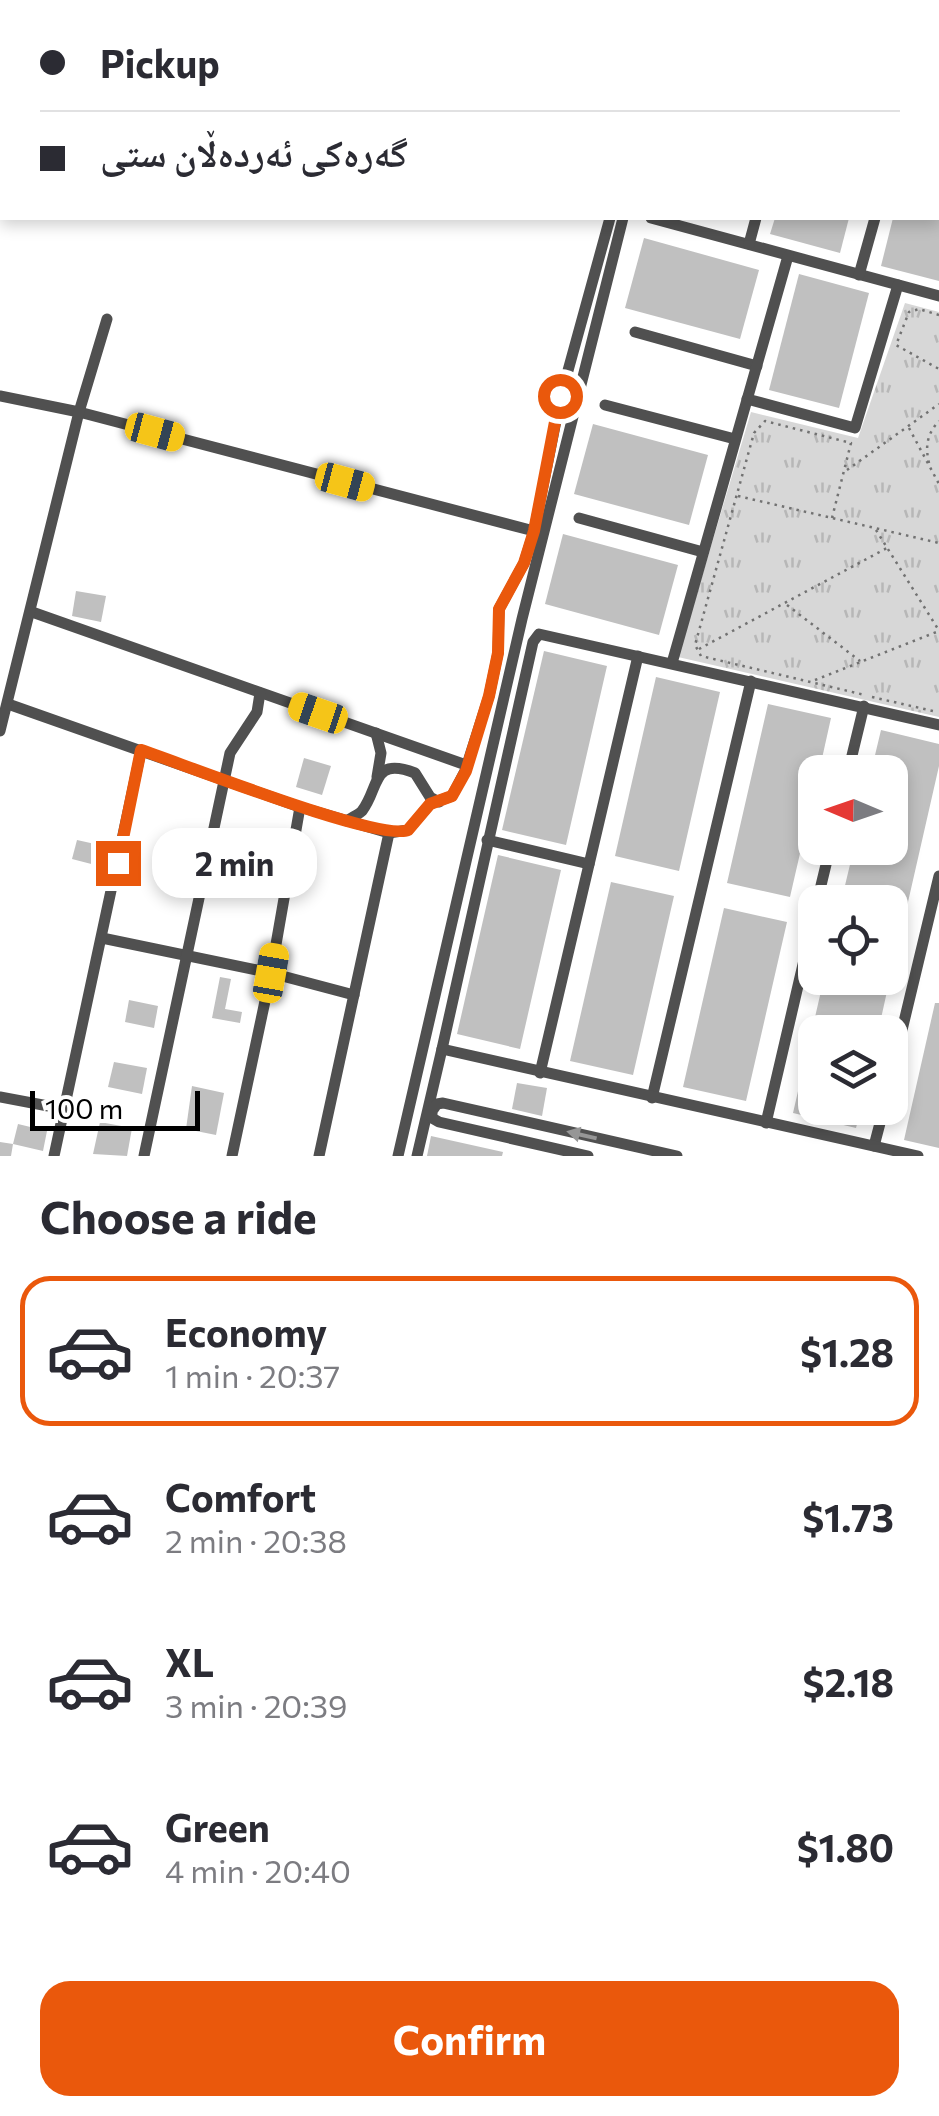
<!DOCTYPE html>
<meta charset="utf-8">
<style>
body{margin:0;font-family:Commissioner,"Noto Naskh Arabic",sans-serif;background:#f7f7f7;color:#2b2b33;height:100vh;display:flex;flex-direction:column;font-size:38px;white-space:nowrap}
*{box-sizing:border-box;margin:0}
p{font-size:32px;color:#7c7c81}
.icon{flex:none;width:55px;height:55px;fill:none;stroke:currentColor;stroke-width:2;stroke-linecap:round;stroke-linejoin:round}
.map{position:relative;height:1156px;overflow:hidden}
.side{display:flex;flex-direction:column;background:#fff;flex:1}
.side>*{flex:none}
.banner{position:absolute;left:0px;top:0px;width:940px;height:220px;box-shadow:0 5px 15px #0003;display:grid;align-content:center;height:220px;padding:0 40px;background:#fff}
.needle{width:65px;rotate:272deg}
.fabs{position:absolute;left:798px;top:755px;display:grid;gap:20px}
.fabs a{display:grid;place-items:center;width:110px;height:110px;border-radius:20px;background:#fff;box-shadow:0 5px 15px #0003;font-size:50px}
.scale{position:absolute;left:30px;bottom:25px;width:170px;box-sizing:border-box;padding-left:10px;border:5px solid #000;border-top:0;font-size:28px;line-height:35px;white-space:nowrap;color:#000;-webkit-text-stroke:8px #fff;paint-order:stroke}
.end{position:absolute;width:45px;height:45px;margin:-22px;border:12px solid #ea580c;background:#fff;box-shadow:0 0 0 5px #fff}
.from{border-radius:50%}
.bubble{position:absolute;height:70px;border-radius:30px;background:#fff;box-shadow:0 5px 15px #0003;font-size:32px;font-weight:700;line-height:70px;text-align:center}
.car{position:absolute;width:30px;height:60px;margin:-30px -15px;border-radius:12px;box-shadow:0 0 8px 2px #0007;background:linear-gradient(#f5c518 24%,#345 0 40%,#f5c518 0 76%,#345 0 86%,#f5c518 0)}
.banner b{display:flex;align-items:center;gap:35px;height:95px;font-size:38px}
.banner b+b{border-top:2px solid #e1e1e2}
.banner i{width:25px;height:25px;background:#2b2b33}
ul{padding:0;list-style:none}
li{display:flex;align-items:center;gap:30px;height:150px;margin:0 20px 15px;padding:0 20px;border:5px solid transparent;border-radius:30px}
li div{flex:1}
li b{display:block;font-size:38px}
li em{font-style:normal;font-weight:700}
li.current{border-color:#ea580c}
li>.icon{width:90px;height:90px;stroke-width:1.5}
h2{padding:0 40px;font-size:45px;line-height:120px}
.primary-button{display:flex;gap:20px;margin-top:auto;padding:20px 40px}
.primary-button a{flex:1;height:115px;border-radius:30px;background:#ea580c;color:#fff;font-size:40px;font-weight:700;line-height:115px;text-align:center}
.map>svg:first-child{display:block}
.grass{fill:url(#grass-tufts)}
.building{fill:#c0c0c0}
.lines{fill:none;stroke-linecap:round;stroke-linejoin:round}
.path{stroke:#727272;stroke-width:2.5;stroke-dasharray:2.5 5;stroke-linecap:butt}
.minor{stroke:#505050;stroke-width:11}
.oneway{fill:#969696}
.route{stroke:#ea580c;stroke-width:12}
</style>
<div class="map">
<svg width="939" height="1156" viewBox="0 0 939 1156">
<defs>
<pattern id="grass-tufts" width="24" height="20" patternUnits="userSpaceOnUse" patternTransform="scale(2.5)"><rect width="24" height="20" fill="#d7d7d7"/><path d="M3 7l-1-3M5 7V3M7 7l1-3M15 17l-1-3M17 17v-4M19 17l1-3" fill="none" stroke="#b7b7b7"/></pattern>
</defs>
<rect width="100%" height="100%" fill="#fff"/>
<path class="grass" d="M905,303L939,312V717L678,657L751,412L858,438Z"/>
<g class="building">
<path d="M775,218H849L840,253L770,234Z"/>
<path d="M893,218H939V281L881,266Z"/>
<path d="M644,238L759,270L740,339L625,308Z"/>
<path d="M799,274L869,293L839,408L769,390Z"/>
<path d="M593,424L708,455L689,525L574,494Z"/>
<path d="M563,534L678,565L659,635L545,604Z"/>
<path d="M76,591L106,596L101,622L72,616Z"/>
<path d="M544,651L607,666L566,845L502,830Z"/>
<path d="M656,677L720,692L679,871L615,856Z"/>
<path d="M768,704L831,718L819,772H815V788L790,897L727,883Z"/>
<path d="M881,730L939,744V766L903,924L890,921V902H841L854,848H890V772H871Z"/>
<path d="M304,758L331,766L322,795L296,787Z"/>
<path d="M247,837L279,845L273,871L241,864Z"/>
<path d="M77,840L104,846L99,866L72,859Z"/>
<path d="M498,855L561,870L520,1049L457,1034Z"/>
<path d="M611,882L674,896L633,1075L570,1061Z"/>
<path d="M724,908L787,922L746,1101L683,1087Z"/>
<path d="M220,977L231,979L225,1009L242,1012L240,1023L212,1018Z"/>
<path d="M824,978H890L878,1032H815V1108H861L856,1128L793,1113Z"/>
<path d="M129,1000L158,1006L154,1028L125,1022Z"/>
<path d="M935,1003H939V1148L904,1140Z"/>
<path d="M114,1062L147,1068L142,1094L108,1087Z"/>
<path d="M517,1083L547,1088L542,1116L512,1109Z"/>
<path d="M192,1086L224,1093L216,1135L186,1129Z"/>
<path d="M100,1122L132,1128L127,1156L93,1154Z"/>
<path d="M18,1124L47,1131L43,1151L13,1144L11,1156H0V1142L13,1144Z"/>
<path d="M431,1136L503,1152L502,1156H427Z"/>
</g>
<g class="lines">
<g class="path">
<path d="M939,315L919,309L909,312L896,345L939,369"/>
<path d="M909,428L939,484"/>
<path d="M929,463C925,446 927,434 939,421"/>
<path d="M847,470L939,404"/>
<path d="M738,496L939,543"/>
<path d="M832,518L851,443L765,421L754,433L695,645L701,656L865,695"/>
<path d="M876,530L938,629"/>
<path d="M787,605L860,661"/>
<path d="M699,649L887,548"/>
<path d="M815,680L939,631"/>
<path d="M872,697L933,711"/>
</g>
<g class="minor">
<path d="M528,0L537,2"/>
<path d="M622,2L623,0"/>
<path d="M668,2V0"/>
<path d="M683,2L684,0"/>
<path d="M706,2V0"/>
<path d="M816,2V0"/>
<path d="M935,2V0"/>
<path d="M651,218L939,296"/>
<path d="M749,244L756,218"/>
<path d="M859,275L875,218"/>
<path d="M635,332L757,366"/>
<path d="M0,396L79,412L534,531"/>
<path d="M747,399L855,428L898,285"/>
<path d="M605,405L735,439"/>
<path d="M579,518L703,552"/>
<path d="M32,612L466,765"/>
<path d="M672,663L788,256"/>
<path d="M8,704L300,807L389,833L408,830L430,804L452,796L465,771L489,696L498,653L499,609L524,563L534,531L561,396L610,218"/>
<path d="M0,731L79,412L107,319"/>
<path d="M376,733L381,753L377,777"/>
<path d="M848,772L864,706"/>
<path d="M347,821C349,819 361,813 362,811C380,788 371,756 415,773L430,797L439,802"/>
<path d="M487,840L589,864"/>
<path d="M817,902L830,848"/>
<path d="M102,938L271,973L354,995"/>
<path d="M442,1049L533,642L539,634L939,725"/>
<path d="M540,1073L638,656"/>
<path d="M890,1080L939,876"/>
<path d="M0,1097L64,1109"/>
<path d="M652,1098L751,681"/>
<path d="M766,1123L815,913"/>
<path d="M874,1146L884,1108"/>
<path d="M54,1156L141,751"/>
<path d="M144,1156L230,753L257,712L260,693"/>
<path d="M232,1156L271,973L300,807"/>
<path d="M319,1156L389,833"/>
<path d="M398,1156L522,619L623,218"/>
<path d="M417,1156L442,1049L918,1156"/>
<path d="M588,1156L439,1122L432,1118V1111L437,1104L443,1103L677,1156"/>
</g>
</g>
<defs><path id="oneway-solid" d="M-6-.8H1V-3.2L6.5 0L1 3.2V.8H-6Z" transform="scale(2.5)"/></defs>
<use class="oneway" href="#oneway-solid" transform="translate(582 1135) rotate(-167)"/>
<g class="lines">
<path class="route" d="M118,863L141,750C183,764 380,842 408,830L430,804L452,796L466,771L489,696L498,653L499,609L524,563L534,531L560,396"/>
</g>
</svg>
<div class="fabs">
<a><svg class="needle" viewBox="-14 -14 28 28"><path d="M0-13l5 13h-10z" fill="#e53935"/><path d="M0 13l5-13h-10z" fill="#7c7c81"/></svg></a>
<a><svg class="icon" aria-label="locate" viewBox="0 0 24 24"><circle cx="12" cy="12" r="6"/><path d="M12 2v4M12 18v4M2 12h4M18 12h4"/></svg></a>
<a><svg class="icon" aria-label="layers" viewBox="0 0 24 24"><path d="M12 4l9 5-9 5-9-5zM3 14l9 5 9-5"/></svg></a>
</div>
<div class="scale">100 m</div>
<i class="end from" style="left:560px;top:396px"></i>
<i class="end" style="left:118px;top:863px"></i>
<div class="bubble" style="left:152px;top:828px;width:165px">2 min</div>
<i class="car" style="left:155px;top:432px;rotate:105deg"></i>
<i class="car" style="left:345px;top:482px;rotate:105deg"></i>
<i class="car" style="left:318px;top:713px;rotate:289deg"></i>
<i class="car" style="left:271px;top:973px;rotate:10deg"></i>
<div class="banner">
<b><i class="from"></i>Pickup</b>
<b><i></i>گەرەکی ئەردەڵان ستی</b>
</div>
</div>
<section class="side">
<h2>Choose a ride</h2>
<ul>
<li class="current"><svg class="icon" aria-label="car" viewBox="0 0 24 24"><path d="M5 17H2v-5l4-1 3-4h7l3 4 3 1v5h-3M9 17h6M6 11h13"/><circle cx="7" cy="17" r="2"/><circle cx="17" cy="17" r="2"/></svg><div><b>Economy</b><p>1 min · 20:37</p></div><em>$1.28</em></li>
<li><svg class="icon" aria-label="car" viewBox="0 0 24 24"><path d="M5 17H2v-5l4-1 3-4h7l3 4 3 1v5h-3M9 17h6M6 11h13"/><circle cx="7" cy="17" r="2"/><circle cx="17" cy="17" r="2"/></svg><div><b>Comfort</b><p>2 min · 20:38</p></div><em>$1.73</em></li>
<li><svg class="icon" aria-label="car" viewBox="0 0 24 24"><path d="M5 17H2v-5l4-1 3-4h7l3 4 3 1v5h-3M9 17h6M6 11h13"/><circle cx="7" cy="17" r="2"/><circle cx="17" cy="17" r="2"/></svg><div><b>XL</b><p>3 min · 20:39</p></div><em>$2.18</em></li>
<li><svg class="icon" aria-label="car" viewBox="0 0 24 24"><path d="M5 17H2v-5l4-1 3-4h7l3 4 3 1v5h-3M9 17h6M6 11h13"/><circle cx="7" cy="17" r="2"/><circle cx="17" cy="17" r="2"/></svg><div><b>Green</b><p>4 min · 20:40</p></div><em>$1.80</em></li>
</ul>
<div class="primary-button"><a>Confirm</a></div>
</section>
